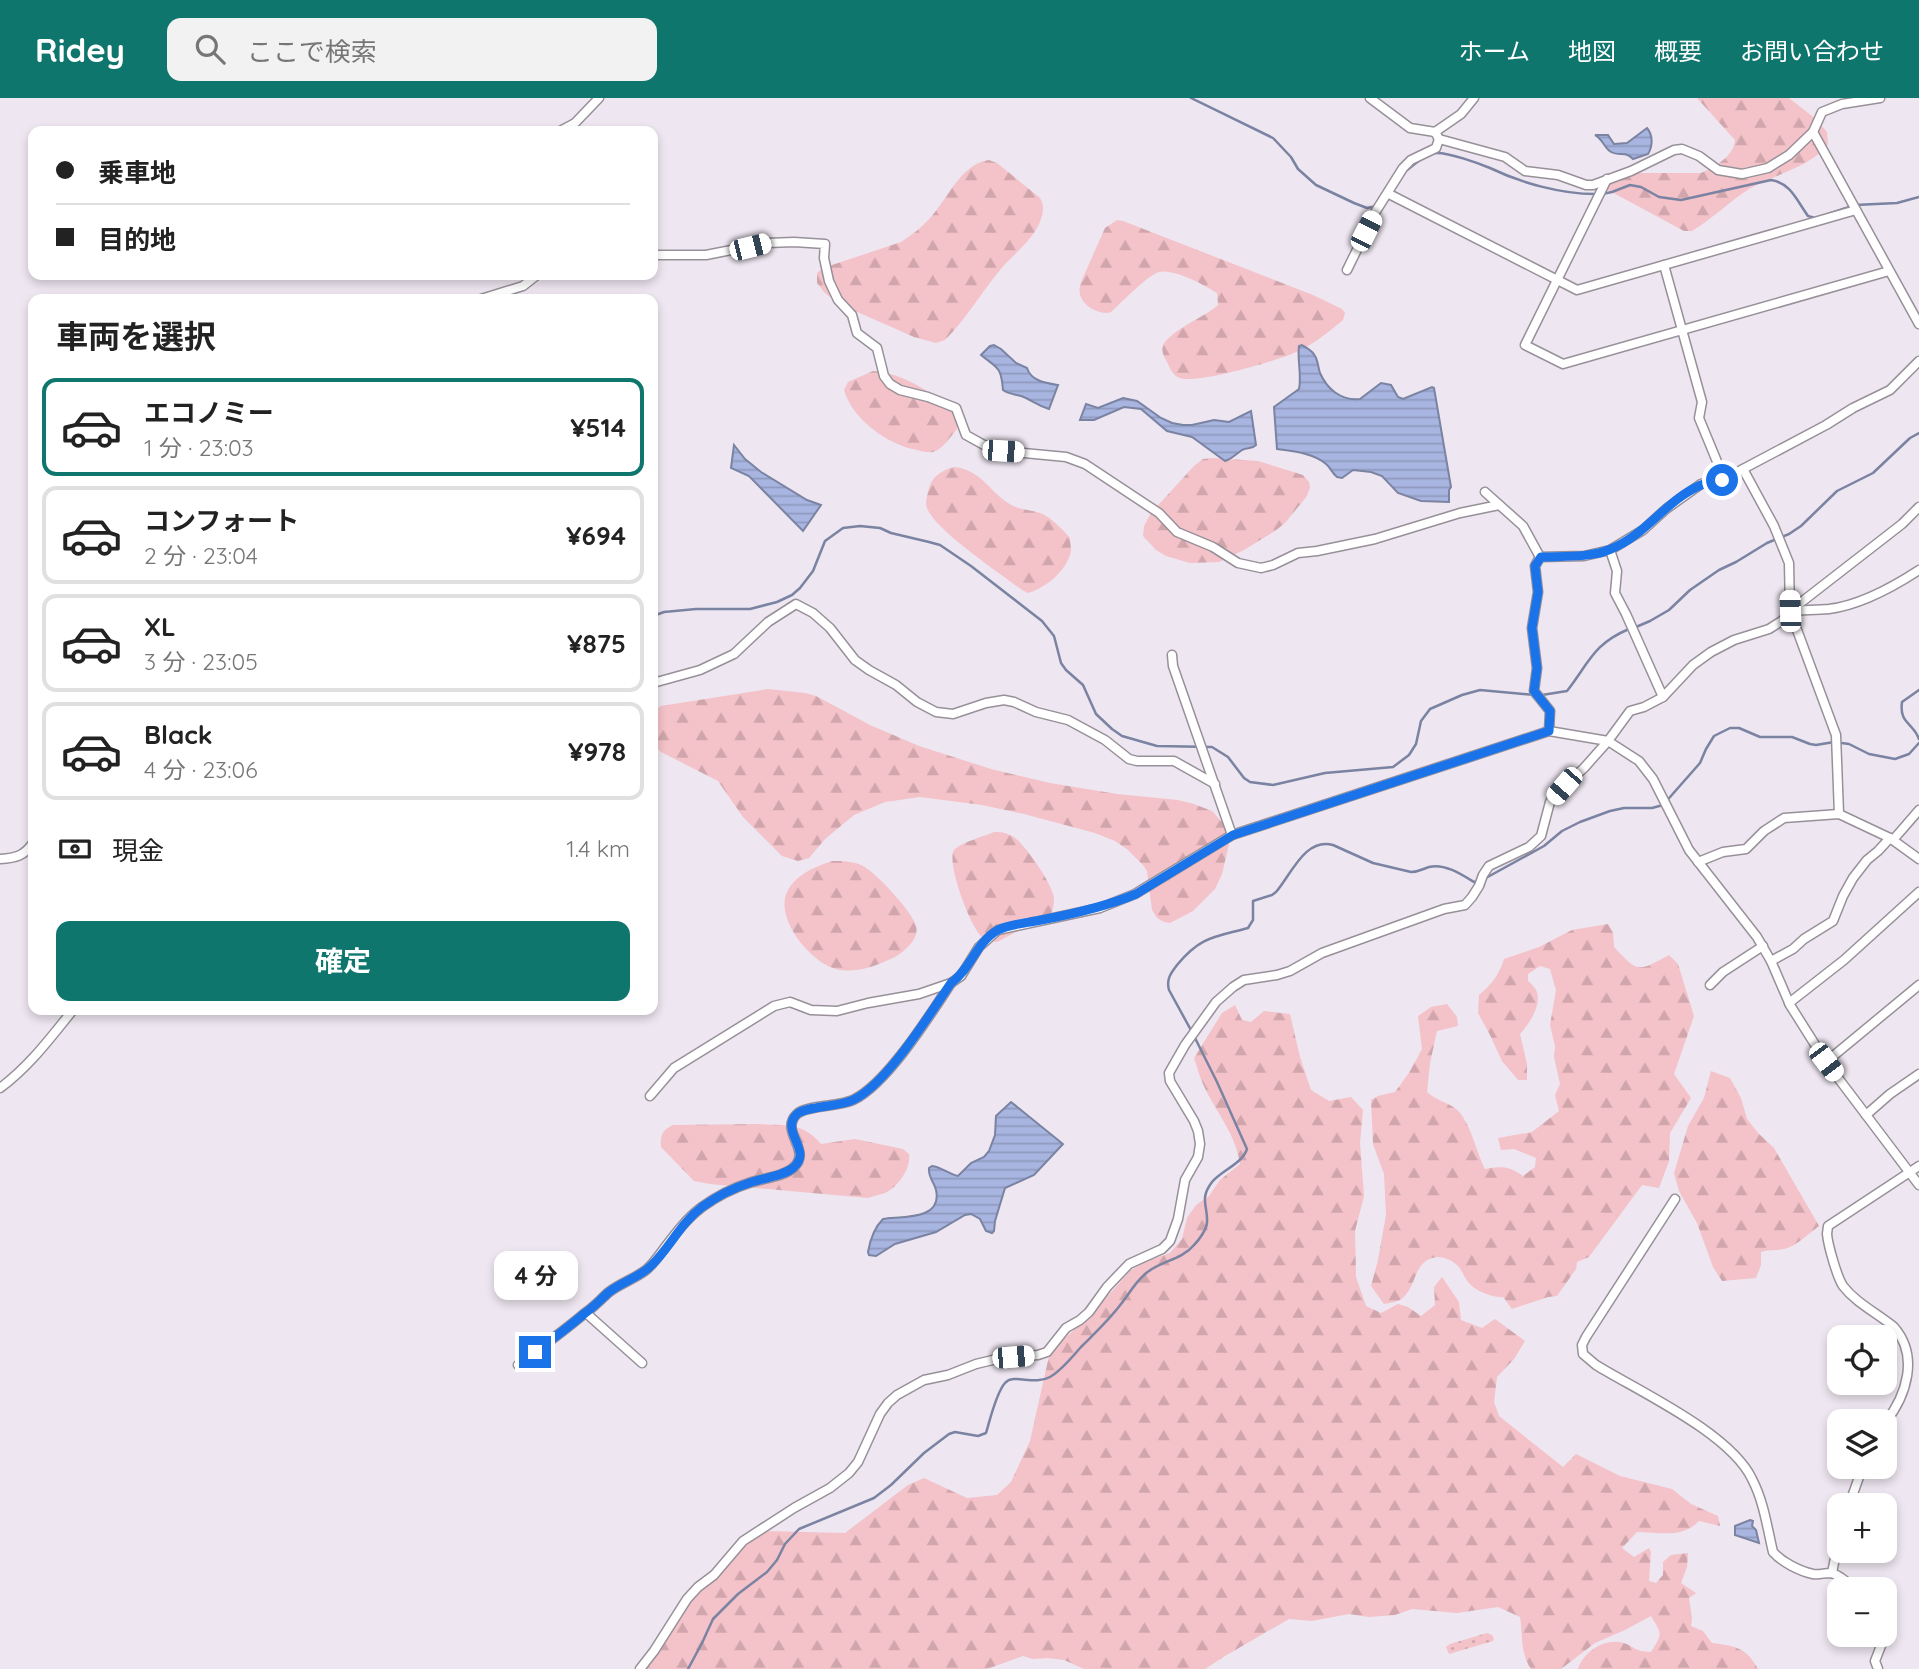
<!DOCTYPE html>
<html lang="ja">
<meta charset="utf-8">
<style>
body{margin:0;font-family:Quicksand,"Noto Sans JP",sans-serif;background:#f2f2f2;color:#222;height:100vh;display:flex;flex-direction:column;font-size:26px;white-space:nowrap}
*{box-sizing:border-box;margin:0}
p{font-size:23px;color:#767676}
.icon{flex:none;width:38px;height:38px;fill:none;stroke:currentColor;stroke-width:2;stroke-linecap:round;stroke-linejoin:round}
.map{position:relative;flex:1;overflow:hidden}
.panel{position:absolute;left:28px;top:196px;width:630px;height:721px;display:flex;flex-direction:column;background:#fff;border-radius:14px;box-shadow:0 4px 10px #0003}
.panel>*{flex:none}
.hud{position:absolute;left:28px;top:28px;width:630px;height:154px;border-radius:14px;box-shadow:0 4px 10px #0003;display:grid;align-content:center;height:154px;padding:0 28px;background:#fff}
.controls{position:absolute;left:1827px;top:1227px;display:grid;gap:14px}
.controls a{display:grid;place-items:center;width:70px;height:70px;border-radius:14px;background:#fff;box-shadow:0 4px 10px #0003;font-size:35px}
.end{position:absolute;width:32px;height:32px;margin:-16px;border:9px solid #1a73e8;background:#fff;box-shadow:0 0 0 4px #fff}
.from{border-radius:50%}
.bubble{position:absolute;height:49px;border-radius:14px;background:#fff;box-shadow:0 4px 10px #0003;font-size:23px;font-weight:700;line-height:49px;text-align:center}
.car{position:absolute;width:21px;height:42px;margin:-21px -10px;border-radius:9px;box-shadow:0 0 5px 2px #0007;background:linear-gradient(#fff 24%,#345 0 40%,#fff 0 76%,#345 0 86%,#fff 0)}
.hud b{display:flex;align-items:center;gap:24px;height:66px;font-size:26px}
.hud b+b{border-top:2px solid #e0e0e0}
.hud i{width:18px;height:18px;background:#222}
ul{padding:0;list-style:none}
li{display:flex;align-items:center;gap:21px;height:98px;margin:0 14px 10px;padding:0 14px;border:4px solid #e0e0e0;border-radius:14px}
li div{flex:1}
li b{display:block;font-size:26px}
li em{font-style:normal;font-weight:700}
li.active{border-color:#0f766e}
li>.icon{width:63px;height:63px;stroke-width:1.5}
h2{padding:0 28px;font-size:32px;line-height:84px}
.pay{display:flex;align-items:center;gap:18px;height:77px;padding:0 28px;font-size:26px}
.pay p{margin-inline-start:auto}
.primary-button{display:flex;gap:14px;margin-top:auto;padding:14px 28px}
.primary-button a{flex:1;height:80px;border-radius:14px;background:#0f766e;color:#fff;font-size:28px;font-weight:700;line-height:80px;text-align:center}
header{display:flex;align-items:center;gap:42px;box-sizing:border-box;height:98px;padding:0 35px;background:#0f766e;color:#fff}
header strong{font-size:33px}
nav{display:flex;gap:38px;margin-inline-start:auto;font-size:24px}
.search{width:490px;height:63px;background:#f2f2f2;display:flex;align-items:center;gap:18px;box-sizing:border-box;padding:0 24px;border-radius:14px;color:#767676;font-size:26px}
.map>svg:first-child{display:block}
.grass{fill:url(#grass-dots)}
.forest{fill:url(#forest-firs)}
.water{fill:url(#water-rules);stroke:#7a83a2;stroke-width:2}
.lines{fill:none;stroke-linecap:round;stroke-linejoin:round}
.stream{stroke:#7a83a2;stroke-width:2.5}
.street-casing{stroke:#989099;stroke-width:11}
.street{stroke:#fff;stroke-width:8}
.route{stroke:#1a73e8;stroke-width:9}
</style>
<header>
<strong>Ridey</strong>
<div class="search"><svg class="icon" aria-label="search" viewBox="0 0 24 24"><circle cx="10" cy="10" r="6"/><path d="M15 15l6 6"/></svg>ここで検索</div>
<nav><a>ホーム</a><a>地図</a><a>概要</a><a>お問い合わせ</a></nav>
</header>
<div class="map">
<svg width="1919" height="1571" viewBox="0 0 1919 1571">
<defs>
<pattern id="grass-dots" width="8" height="8" patternUnits="userSpaceOnUse" patternTransform="scale(1.75)"><rect width="8" height="8" fill="#f4c2c9"/><path d="M2 2h.1M6 6h.1" fill="none" stroke="#d0a6ac" stroke-width="1.8" stroke-linecap="round"/></pattern>
<pattern id="forest-firs" width="22" height="20" patternUnits="userSpaceOnUse" patternTransform="scale(1.75)"><rect width="22" height="20" fill="#f4c2c9"/><path d="M5 1l3.5 6h-7zM16 11l3.5 6h-7z" fill="#d0a6ac"/></pattern>
<pattern id="water-rules" width="6" height="5" patternUnits="userSpaceOnUse" patternTransform="scale(1.75)"><rect width="6" height="5" fill="#a8b5e0"/><path d="M0 2.5h6" fill="none" stroke="#909abf"/></pattern>
</defs>
<rect width="100%" height="100%" fill="#eee6f0"/>
<path class="grass" d="M1487,1535L1492,1537L1494,1541L1493,1543L1449,1556L1446,1549L1450,1546Z"/>
<g class="forest">
<path d="M1697,0H1789L1817,22L1827,34L1828,46C1813,68 1773,77 1749,91C1729,104 1712,121 1692,133H1684L1608,92L1600,83L1607,75H1701C1715,69 1734,58 1735,42Z"/>
<path d="M989,62L997,65L1040,100C1045,109 1043,116 1039,126C1031,144 1012,157 1000,172C981,195 966,221 945,242L936,245L914,239L837,205L824,194L817,185V175L823,170L901,144C912,137 922,129 931,119C948,100 961,66 989,62Z"/>
<path d="M1117,122L1123,123L1313,197L1342,211L1345,215L1343,222C1329,234 1311,248 1294,255C1275,263 1198,286 1180,280C1173,278 1170,270 1167,264C1163,257 1160,251 1165,244C1177,229 1203,220 1218,207L1217,195C1205,187 1173,170 1159,174C1148,177 1122,204 1111,214C1101,218 1082,208 1080,196C1079,192 1080,188 1081,184L1105,130Z"/>
<path d="M873,273C905,275 931,296 957,312C962,320 959,330 953,336C947,343 942,351 933,354C928,355 921,353 917,352C888,347 852,321 844,292L848,284Z"/>
<path d="M1213,360L1258,363L1303,377L1309,384L1310,389L1307,398L1285,425L1275,433L1244,452L1219,464L1190,465L1166,458L1156,452L1143,438L1144,428L1151,415L1194,368L1203,361Z"/>
<path d="M954,369C983,372 990,396 1013,408C1022,412 1032,412 1040,415C1051,419 1062,431 1070,440C1070,445 1072,452 1070,457C1064,475 1045,490 1028,495L1022,492C1001,476 935,432 927,410C925,404 927,399 928,394C931,379 940,373 954,369Z"/>
<path d="M768,591L805,595L816,598L870,627L919,648L991,671L1050,685L1117,696L1178,702L1194,706L1212,713L1227,730L1229,746L1222,776L1215,791L1193,813L1170,825L1164,824L1157,820L1152,812L1147,773L1143,767L1128,752L1115,743L1095,735L1024,716L982,707L920,699L885,704L854,717L825,741L809,760L798,763L782,758L743,719L718,683L661,654L653,646V614L661,608Z"/>
<path d="M994,734C1003,734 1008,735 1015,740C1027,750 1052,785 1054,800C1054,806 1053,811 1051,816L997,844C991,843 986,842 982,839C970,829 946,764 954,752C960,745 985,738 994,734Z"/>
<path d="M832,763C843,763 853,763 863,768C876,775 912,813 916,828C920,841 903,855 893,860C876,868 854,876 836,871C810,864 773,819 788,792C797,776 815,769 832,763Z"/>
<path d="M1608,826L1613,834L1614,849C1638,875 1638,874 1669,857L1678,866L1694,918L1674,976L1691,1000L1670,1035L1669,1063L1659,1090L1642,1087L1589,1159L1577,1164L1576,1171L1557,1198L1548,1199L1512,1211L1503,1199C1493,1200 1475,1193 1469,1185C1464,1180 1462,1171 1457,1167C1452,1162 1444,1159 1437,1159C1412,1162 1418,1190 1400,1202C1396,1204 1389,1205 1384,1206L1371,1188L1378,1162L1386,1117L1384,1076L1373,1046L1371,1002L1378,998L1395,994L1409,975L1422,951L1418,918L1431,909L1447,906L1457,919L1458,928L1437,933L1430,965L1427,994C1435,1002 1447,1004 1456,1011C1470,1022 1476,1054 1485,1071C1502,1068 1509,1068 1523,1078L1535,1069L1536,1060L1514,1051L1501,1052L1498,1040L1532,1034L1559,1013L1555,997L1560,986L1554,959L1555,948L1550,927L1556,892L1550,871L1540,868L1528,876V883C1530,884 1535,890 1536,892C1543,906 1529,926 1520,936L1527,966V982H1518L1502,963L1490,937L1478,915L1479,897C1492,886 1499,877 1504,861L1539,849L1572,832Z"/>
<path d="M1235,907L1242,922L1251,924L1264,913L1290,916L1300,959L1311,992L1329,1003L1351,999L1363,1012L1360,1045L1364,1098L1355,1133L1356,1179L1366,1208L1381,1215L1398,1206L1408,1209L1421,1218L1435,1207L1434,1189L1442,1179L1459,1204L1461,1222L1482,1230L1495,1221L1525,1243L1514,1261L1497,1279L1494,1304L1499,1318L1563,1369L1576,1356L1620,1378L1672,1391L1691,1406L1718,1418L1720,1428L1699,1423C1682,1441 1660,1434 1637,1434L1622,1450L1634,1459L1649,1450L1651,1454L1649,1483L1656,1485L1663,1477V1464L1671,1457L1688,1455L1687,1469L1681,1485L1696,1495L1689,1500L1692,1520L1691,1528L1703,1533L1712,1545C1735,1548 1746,1549 1758,1571H1578C1583,1554 1605,1539 1624,1545C1637,1550 1633,1553 1651,1554C1663,1534 1662,1537 1651,1518L1625,1532L1595,1545L1561,1571H1531C1520,1555 1523,1537 1520,1519L1498,1509L1457,1515L1412,1511L1395,1517L1369,1519L1349,1516L1312,1523L1289,1521L1225,1558L1205,1571H1084L1064,1562L1048,1560L1033,1561L1023,1558L987,1571H643L690,1502L745,1445L765,1433L845,1435L908,1387L924,1380L967,1400L997,1397L1011,1384L1030,1343L1049,1258L1066,1239L1089,1219L1130,1173L1147,1163L1170,1155L1182,1141L1187,1120L1196,1107L1209,1098L1220,1082L1240,1066C1236,1036 1215,1013 1203,986C1199,978 1197,968 1194,960L1222,915Z"/>
<path d="M1711,973L1730,980L1741,1000L1747,1021L1759,1036L1774,1050L1819,1128C1809,1135 1797,1148 1784,1151C1776,1153 1769,1151 1761,1154V1167L1756,1180L1722,1183L1713,1169L1697,1125L1679,1093L1674,1075L1688,1028L1704,1000Z"/>
<path d="M760,1026C786,1028 803,1024 821,1046L855,1041L903,1051L909,1056C911,1070 899,1088 885,1095C880,1097 873,1098 868,1100L710,1086L694,1083L661,1049C660,1038 662,1032 673,1027Z"/>
</g>
<g class="water">
<path d="M1647,30C1653,37 1653,48 1648,56L1633,61C1624,52 1620,59 1611,54C1604,50 1603,41 1595,37H1608L1614,46L1627,45Z"/>
<path d="M994,247L1001,251L1016,265L1027,270C1031,283 1045,285 1058,287L1049,311C1039,308 1036,305 1026,300C1018,296 1010,297 1003,292C1001,268 998,271 981,257L990,248Z"/>
<path d="M1302,247C1307,250 1313,253 1315,258C1318,263 1318,269 1320,275C1327,291 1341,303 1360,301L1381,285L1391,287L1398,299L1403,301L1432,289L1434,290L1451,389L1449,392V404L1421,403L1398,395L1382,378L1371,374L1353,372L1342,380L1337,379C1332,375 1330,369 1326,366C1314,355 1292,353 1277,351L1274,309L1299,291C1302,277 1297,262 1299,248Z"/>
<path d="M1123,300L1137,303L1161,320L1172,325L1183,327H1192L1214,322L1229,324L1251,313L1256,347C1251,352 1248,349 1242,352C1236,356 1232,361 1225,363L1192,339L1167,333L1141,311L1124,309L1094,322H1080L1086,306L1098,310Z"/>
<path d="M734,347L745,361L761,374L807,402L821,407L803,433L749,378L731,370Z"/>
<path d="M1011,1004L1063,1046L1034,1077L1005,1090L995,1123L994,1133L992,1135L986,1133L980,1121L971,1116L965,1117L936,1134L895,1146L876,1158L869,1157L868,1154C870,1142 875,1129 883,1121C900,1118 943,1123 936,1092C934,1083 928,1080 929,1070L932,1068C941,1069 949,1076 958,1078L971,1065L984,1059L989,1053L995,1037L996,1018Z"/>
<path d="M1750,1422L1753,1423L1752,1428L1756,1432L1759,1445L1735,1437V1428Z"/>
</g>
<g class="lines">
<g class="stream">
<path d="M1191,0L1273,40L1291,59L1298,71L1316,87L1354,105L1367,110L1377,108"/>
<path d="M1404,74C1413,68 1426,55 1437,55C1450,55 1478,65 1490,70C1521,85 1561,96 1595,96"/>
<path d="M1602,96L1612,94L1630,87L1641,89L1659,99L1681,102L1771,82C1791,85 1797,103 1808,118L1815,120"/>
<path d="M1828,116L1855,107L1897,105L1919,99"/>
<path d="M653,518L664,514L696,511H750L777,504L792,497L800,490L813,473L825,443L843,430L860,428L880,430L891,435L929,444L940,447L971,468L1042,523L1054,538L1061,565L1066,572L1083,587L1096,616L1112,631L1122,638L1157,648L1212,649L1228,659L1244,680L1250,684L1273,687L1325,675L1393,669L1409,657L1416,646L1421,623L1430,611L1462,597L1480,592L1535,597"/>
<path d="M1636,529L1650,523L1669,512L1690,492L1719,472L1736,464L1767,445L1789,436L1801,428L1837,393L1873,375L1910,340L1919,335"/>
<path d="M1919,592L1902,604C1899,626 1913,624 1919,641"/>
<path d="M1542,597L1567,593C1589,565 1593,546 1629,531"/>
<path d="M1484,781L1544,748L1562,733L1580,724L1610,713L1624,710H1652L1663,707L1700,665L1706,651L1714,638L1730,630H1739L1760,639H1792L1810,646L1816,647L1834,644L1849,646L1869,656L1895,661L1909,656L1919,645"/>
<path d="M1192,934L1169,892C1166,881 1171,875 1177,867C1201,838 1215,839 1248,830L1253,822V803L1272,797L1276,794C1291,777 1305,739 1333,747L1373,765L1411,774C1419,774 1422,771 1429,769C1444,765 1461,776 1474,784L1478,783"/>
<path d="M688,1571L702,1545L713,1521L738,1496L767,1474L777,1462L785,1446L799,1431L874,1400L891,1387L924,1355L949,1336L955,1334L978,1338L986,1335C990,1322 996,1295 1005,1285C1014,1275 1034,1288 1050,1279C1062,1272 1072,1259 1081,1249C1095,1235 1109,1222 1121,1206C1129,1196 1134,1186 1144,1177C1158,1163 1181,1163 1194,1147C1199,1142 1207,1131 1207,1124C1208,1108 1199,1101 1212,1084C1222,1072 1242,1066 1247,1051L1217,984L1195,940"/>
</g>
<defs>
<g id="street">
<path d="M1370,0L1410,30L1435,34L1461,16L1474,0"/>
<path d="M560,33L575,25L599,0"/>
<path d="M1435,34L1439,41L1505,59L1525,73L1558,77L1586,87H1593L1631,73L1674,52L1682,51L1699,58L1718,72L1742,76L1768,70L1789,57L1813,34L1822,14L1842,6L1880,0"/>
<path d="M1813,34L1919,226"/>
<path d="M1607,81L1525,247L1563,266L1889,173"/>
<path d="M1389,96L1577,192L1856,112"/>
<path d="M653,157H706L767,145L794,144L825,146L824,160L829,183L838,202L852,217L857,235L877,250L884,278L890,286L900,292L928,299L956,310L966,337L984,347L1003,353L1066,359L1085,366L1159,415L1177,434L1213,449L1238,465L1261,470L1273,467L1298,455L1317,453L1375,441L1460,415L1499,407"/>
<path d="M1664,167L1702,304L1699,320L1718,366L1726,380"/>
<path d="M1347,172L1376,113L1403,70L1411,62L1436,50L1439,41"/>
<path d="M481,201L523,188L537,177"/>
<path d="M1743,371L1774,428L1789,465L1790,513L1836,637L1839,716"/>
<path d="M1485,394L1523,428L1540,459"/>
<path d="M1610,452L1617,473L1615,495L1626,516L1663,599"/>
<path d="M1540,459L1584,458L1610,452L1643,432L1666,411L1701,386L1726,380L1826,327L1853,310L1890,292L1919,263"/>
<path d="M1540,459L1535,468L1538,494L1532,530L1537,570L1534,593L1550,613L1549,633"/>
<path d="M1790,513C1803,512 1816,512 1829,511C1861,507 1893,489 1919,472"/>
<path d="M1172,557L1173,568L1232,737"/>
<path d="M653,585L700,572L734,556L768,524L796,506L813,515L830,530L855,562L869,572L896,587L917,604L936,614L953,616L986,605L1004,602L1014,604L1036,614L1068,622L1105,642L1129,661L1137,663H1174L1215,686"/>
<path d="M1893,742L1919,712"/>
<path d="M0,761C16,760 24,758 33,745"/>
<path d="M1698,764L1723,754L1746,751L1764,733L1784,720L1839,716L1890,740L1919,761"/>
<path d="M1771,863L1793,851L1804,841L1833,823L1843,798L1853,780L1867,762L1878,753L1890,740"/>
<path d="M1710,887L1723,874L1763,848"/>
<path d="M1789,905L1844,862L1919,794"/>
<path d="M1826,964L1919,887"/>
<path d="M0,990C29,969 51,939 73,912"/>
<path d="M650,998L674,970L774,908L790,904L811,912L837,913L868,905L919,896L951,885L961,878L979,849L998,832L1100,810L1135,796L1232,737L1549,633L1608,643L1639,663L1653,681L1689,752L1757,839L1771,863L1790,907L1826,964L1919,1087"/>
<path d="M1866,1017L1890,996L1919,976"/>
<path d="M1675,1101L1586,1239L1582,1247L1583,1256L1596,1267C1640,1294 1730,1335 1752,1381C1764,1404 1767,1429 1773,1454C1782,1464 1799,1473 1813,1476C1819,1477 1824,1475 1830,1475C1838,1476 1849,1485 1854,1491"/>
<path d="M586,1215L642,1265"/>
<path d="M518,1267C540,1250 564,1233 585,1215C594,1209 601,1201 609,1194C621,1185 634,1181 646,1172C652,1167 658,1159 663,1152C675,1136 686,1121 702,1109C716,1099 733,1090 749,1085C763,1080 784,1079 794,1069C812,1052 779,1033 797,1016C807,1007 838,1009 853,1002C887,986 930,917 951,885"/>
<path d="M1885,1325C1907,1297 1919,1258 1894,1229C1877,1215 1856,1205 1843,1188C1837,1179 1828,1147 1827,1136L1828,1128L1919,1068"/>
<path d="M1849,1407L1863,1368"/>
<path d="M1832,1475L1839,1440"/>
<path d="M640,1571L654,1553L687,1501L698,1489L714,1477L743,1443L794,1410L830,1390L849,1375L858,1364L880,1316L888,1305L897,1297L924,1282L948,1277L976,1266L1001,1260L1038,1257L1047,1254L1066,1230L1080,1222L1089,1214L1107,1189L1129,1166L1162,1151L1170,1143L1178,1121L1185,1082L1198,1059L1200,1046L1198,1033L1194,1023L1170,983L1169,975L1185,947L1216,904L1233,889L1244,882L1277,877L1290,873L1322,855L1444,811L1465,807L1472,799L1479,788L1483,777L1489,768L1529,749L1541,738L1550,704L1564,688L1584,670L1608,643L1630,613L1644,609L1663,599L1693,567L1711,554L1734,542L1769,531L1783,522L1790,513L1902,426L1919,409"/>
<path d="M1878,1571L1875,1563L1886,1535L1885,1519"/>
</g>
</defs>
<use href="#street" class="street-casing"/>
<use href="#street" class="street"/>
</g>
<g class="lines">
<path class="route" d="M535,1254C552,1241 569,1229 585,1215C594,1209 601,1201 609,1194C621,1185 634,1181 646,1172C667,1156 678,1127 702,1109C716,1099 733,1090 749,1085C762,1080 785,1078 794,1069C813,1052 779,1033 797,1016C806,1008 838,1009 853,1002C887,986 929,917 951,885C971,871 976,844 998,832C1010,826 1027,825 1041,822C1073,816 1105,809 1136,796L1233,737L1549,633L1550,613L1534,593L1537,570L1532,530L1538,494L1535,468L1541,459C1563,458 1590,460 1611,451C1646,437 1666,402 1701,387C1707,384 1715,384 1722,382"/>
</g>
</svg>
<div class="controls">
<a><svg class="icon" aria-label="locate" viewBox="0 0 24 24"><circle cx="12" cy="12" r="6"/><path d="M12 2v4M12 18v4M2 12h4M18 12h4"/></svg></a>
<a><svg class="icon" aria-label="layers" viewBox="0 0 24 24"><path d="M12 4l9 5-9 5-9-5zM3 14l9 5 9-5"/></svg></a>
<a>+</a>
<a>−</a>
</div>
<i class="end from" style="left:1722px;top:382px"></i>
<i class="end" style="left:535px;top:1254px"></i>
<div class="bubble" style="left:494px;top:1153px;width:84px">4 分</div>
<i class="car" style="left:1366px;top:133px;rotate:27deg"></i>
<i class="car" style="left:750px;top:149px;rotate:76deg"></i>
<i class="car" style="left:1003px;top:353px;rotate:94deg"></i>
<i class="car" style="left:1790px;top:513px;rotate:358deg"></i>
<i class="car" style="left:1564px;top:688px;rotate:221deg"></i>
<i class="car" style="left:1826px;top:964px;rotate:143deg"></i>
<i class="car" style="left:1013px;top:1259px;rotate:85deg"></i>
<div class="hud">
<b><i class="from"></i>乗車地</b>
<b><i></i>目的地</b>
</div>
<section class="panel">
<h2>車両を選択</h2>
<ul>
<li class="active"><svg class="icon" aria-label="car" viewBox="0 0 24 24"><path d="M5 17H2v-5l4-1 3-4h7l3 4 3 1v5h-3M9 17h6M6 11h13"/><circle cx="7" cy="17" r="2"/><circle cx="17" cy="17" r="2"/></svg><div><b>エコノミー</b><p>1 分 · 23:03</p></div><em>¥514</em></li>
<li><svg class="icon" aria-label="car" viewBox="0 0 24 24"><path d="M5 17H2v-5l4-1 3-4h7l3 4 3 1v5h-3M9 17h6M6 11h13"/><circle cx="7" cy="17" r="2"/><circle cx="17" cy="17" r="2"/></svg><div><b>コンフォート</b><p>2 分 · 23:04</p></div><em>¥694</em></li>
<li><svg class="icon" aria-label="car" viewBox="0 0 24 24"><path d="M5 17H2v-5l4-1 3-4h7l3 4 3 1v5h-3M9 17h6M6 11h13"/><circle cx="7" cy="17" r="2"/><circle cx="17" cy="17" r="2"/></svg><div><b>XL</b><p>3 分 · 23:05</p></div><em>¥875</em></li>
<li><svg class="icon" aria-label="car" viewBox="0 0 24 24"><path d="M5 17H2v-5l4-1 3-4h7l3 4 3 1v5h-3M9 17h6M6 11h13"/><circle cx="7" cy="17" r="2"/><circle cx="17" cy="17" r="2"/></svg><div><b>Black</b><p>4 分 · 23:06</p></div><em>¥978</em></li>
</ul>
<div class="pay"><svg class="icon" aria-label="cash" viewBox="0 0 24 24"><path d="M3 7h18v10H3z"/><circle cx="12" cy="12" r="2"/></svg>現金<p>1.4 km</p></div>
<div class="primary-button"><a>確定</a></div>
</section>
</div>
